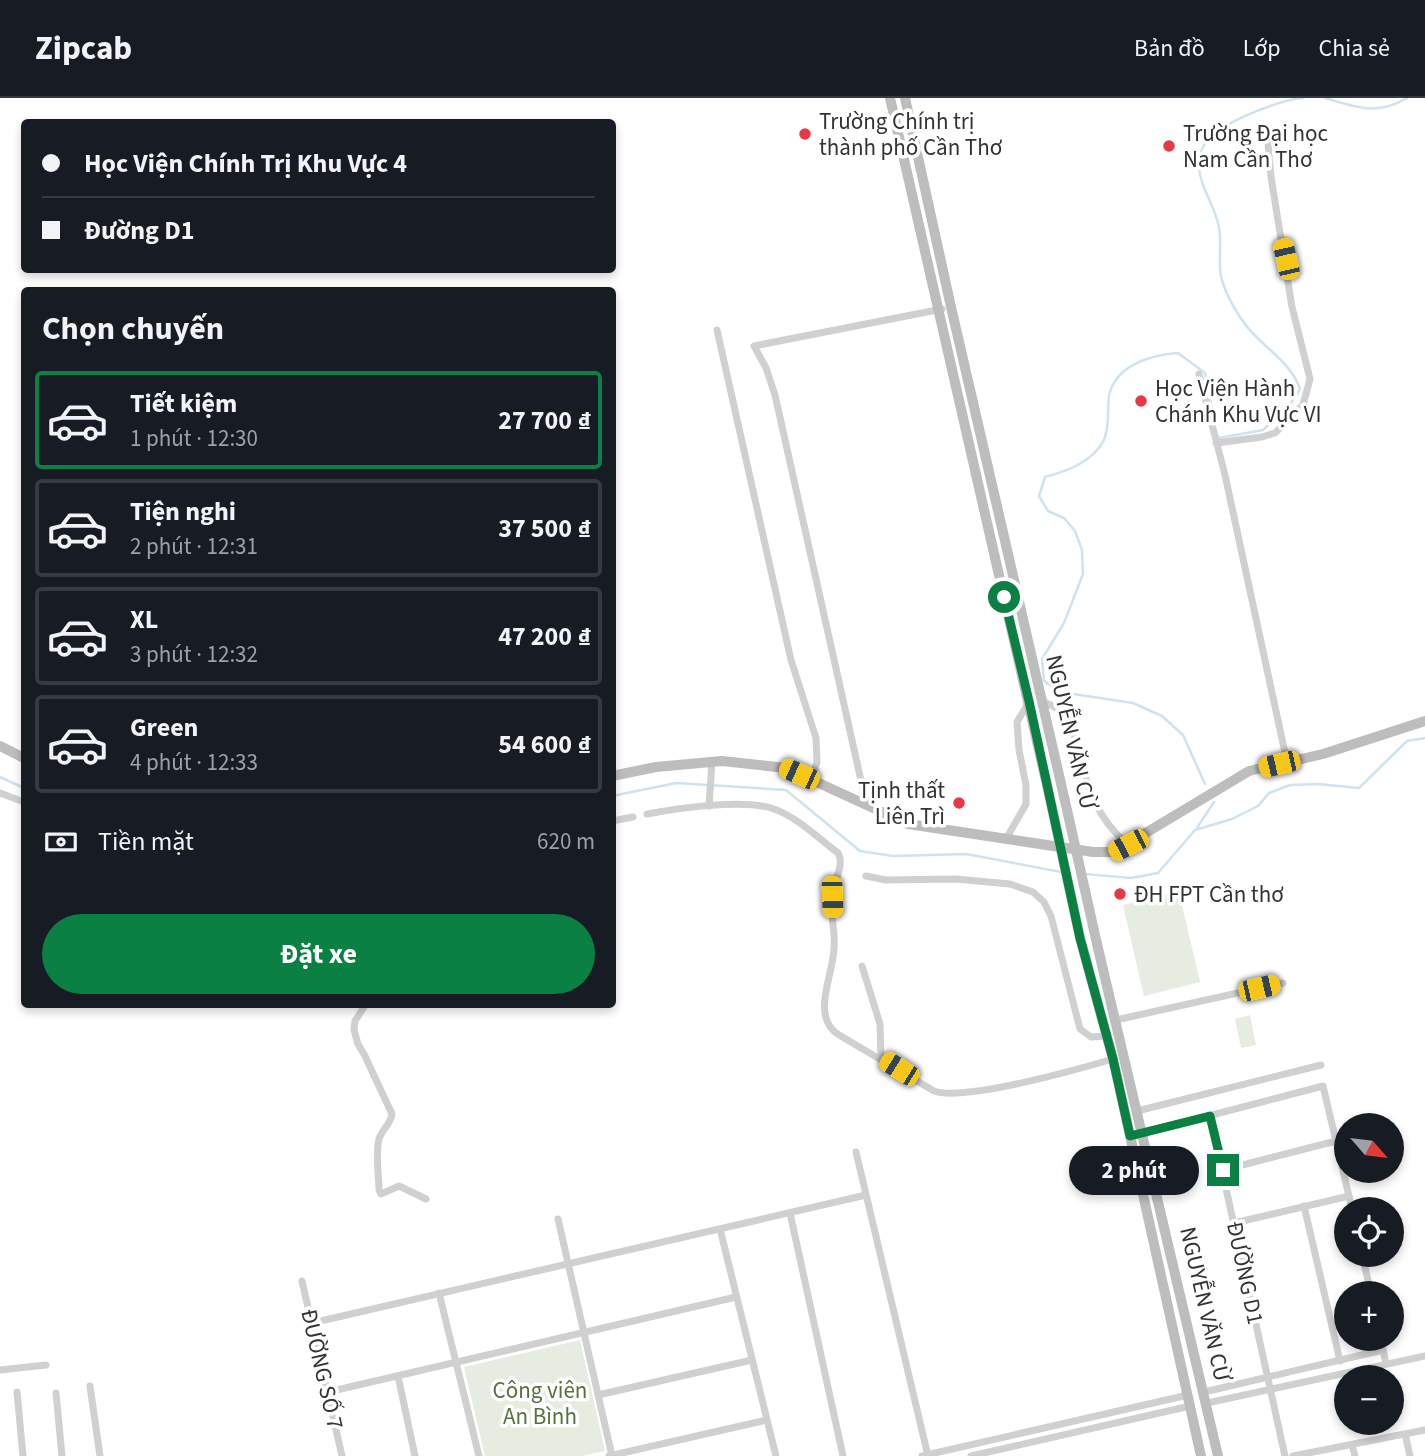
<!DOCTYPE html>
<html lang="vi">
<meta charset="utf-8">
<style>
body{margin:0;font-family:"Source Sans 3",sans-serif;background:#242831;color:#f1f3f6;height:100vh;display:flex;flex-direction:column;font-size:26px;white-space:nowrap}
*{box-sizing:border-box;margin:0}
p{font-size:23px;color:#9ea1a6}
.icon{flex:none;width:38px;height:38px;fill:none;stroke:currentColor;stroke-width:2;stroke-linecap:round;stroke-linejoin:round}
.map{position:relative;flex:1;overflow:hidden}
.side{position:absolute;left:21px;top:189px;width:595px;height:721px;display:flex;flex-direction:column;background:#171b24;border-radius:7px;box-shadow:0 4px 10px #0003}
.side>*{flex:none}
.hud{position:absolute;left:21px;top:21px;width:595px;height:154px;border-radius:7px;box-shadow:0 4px 10px #0003;display:grid;align-content:center;height:154px;padding:0 21px;background:#171b24}
.needle{width:46px;rotate:118deg}
.fabs{position:absolute;left:1334px;top:1015px;display:grid;gap:14px}
.fabs a{display:grid;place-items:center;width:70px;height:70px;border-radius:50%;background:#171b24;box-shadow:0 4px 10px #0003;font-size:35px}
.end{position:absolute;width:32px;height:32px;margin:-16px;border:9px solid #0b8043;background:#fff;box-shadow:0 0 0 4px #fff}
.from{border-radius:50%}
.bubble{position:absolute;height:49px;border-radius:24px;background:#171b24;box-shadow:0 4px 10px #0003;font-size:23px;font-weight:700;line-height:49px;text-align:center}
.car{position:absolute;width:21px;height:42px;margin:-21px -10px;border-radius:9px;box-shadow:0 0 5px 2px #0007;background:linear-gradient(#f5c518 24%,#345 0 40%,#f5c518 0 76%,#345 0 86%,#f5c518 0)}
.hud b{display:flex;align-items:center;gap:24px;height:66px;font-size:26px}
.hud b+b{border-top:2px solid #363941}
.hud i{width:18px;height:18px;background:#f1f3f6}
ul{padding:0;list-style:none}
li{display:flex;align-items:center;gap:21px;height:98px;margin:0 14px 10px;padding:0 7px;border:4px solid #363941;border-radius:7px}
li div{flex:1}
li b{display:block;font-size:26px}
li em{font-style:normal;font-weight:700}
li.current{border-color:#0b8043}
li>.icon{width:63px;height:63px;stroke-width:1.5}
h2{padding:0 21px;font-size:32px;line-height:84px}
.pay{display:flex;align-items:center;gap:18px;height:77px;padding:0 21px;font-size:26px}
.pay p{margin-inline-start:auto}
.button{display:flex;gap:14px;margin-top:auto;padding:14px 21px}
.button a{flex:1;height:80px;border-radius:42px;background:#0b8043;color:#fff;font-size:28px;font-weight:700;line-height:80px;text-align:center}
header{display:flex;align-items:center;gap:42px;box-sizing:border-box;height:98px;padding:0 35px;background:#171b24;border-bottom:2px solid #363941}
header strong{font-size:33px}
nav{display:flex;gap:38px;margin-inline-start:auto;font-size:24px}
.map>svg:first-child{display:block}
.green{fill:#e6ecdf}
.lines{fill:none;stroke-linecap:round;stroke-linejoin:round}
.stream{stroke:#cfe2ee;stroke-width:2.5}
.street{stroke:#d0d0d0;stroke-width:7}
.secondary{stroke:#bdbdbd;stroke-width:10}
.secondary-bridge{stroke:#bdbdbd;stroke-width:10}
.route{stroke:#0b8043;stroke-width:9}
.poi-dot{fill:#e63946;stroke:#fff;stroke-width:2.5}
.labels{text-anchor:middle;dominant-baseline:central;stroke-width:7;stroke-linejoin:round;paint-order:stroke}
.poi-label{font-size:23px;fill:#333;stroke:#fff;text-anchor:start}
.street-label{font-size:23px;fill:#333;stroke:#fff}
.park-label{font-size:23px;fill:#56703f;stroke:#fff}
</style>
<header>
<strong>Zipcab</strong>
<nav><a>Bản đồ</a><a>Lớp</a><a>Chia sẻ</a></nav>
</header>
<div class="map">
<svg width="1425" height="1358" viewBox="0 0 1425 1358">
<rect width="100%" height="100%" fill="#fff"/>
<g class="green">
<path d="M1179,794L1200,884L1144,898L1123,807Z"/>
<path d="M1250,917L1256,947L1241,950L1235,921Z"/>
<path d="M580,1242L605,1353L582,1358H485L464,1269Z"/>
</g>
<g class="lines">
<g class="stream">
<path d="M1325,0C1356,9 1377,18 1407,0"/>
<path d="M1218,338L1219,340L1263,332L1291,305L1300,291C1290,261 1259,248 1242,222C1234,210 1224,192 1221,178C1218,164 1222,146 1219,130C1216,109 1200,90 1199,69C1198,56 1204,44 1214,36C1230,22 1282,1 1303,0"/>
<path d="M0,679L24,690"/>
<path d="M1205,686L1183,637L1162,618L1133,605L1060,594L1044,583L1042,561L1064,525L1083,476L1082,452L1075,433L1064,420L1048,413L1039,398L1045,379C1067,373 1093,364 1104,342C1110,327 1107,313 1109,298C1115,267 1151,257 1178,255L1205,275L1212,311"/>
<path d="M612,698L676,685L786,692L860,753L893,758L966,756L1061,774"/>
<path d="M1197,730L1214,704"/>
<path d="M1085,776L1131,780L1158,775L1195,732L1232,721L1258,708L1269,695L1290,687L1318,686L1359,690L1407,643L1425,640"/>
</g>
<g class="street">
<path d="M717,232L791,562L816,640L817,664L812,681"/>
<path d="M1199,276L1225,377L1287,664"/>
<path d="M1216,345L1262,339L1275,335L1303,307L1310,281L1292,209L1271,79L1267,35"/>
<path d="M1042,603L1063,613L1069,620C1085,670 1085,710 1128,747"/>
<path d="M0,695L24,704"/>
<path d="M866,705L775,297L766,270L754,248L942,211"/>
<path d="M709,708L712,664"/>
<path d="M647,716C679,710 741,701 771,710C795,717 818,740 838,755C845,766 834,784 832,796C829,814 836,833 834,851C833,878 810,919 839,937L934,993C963,1004 1079,971 1113,961"/>
<path d="M612,723L633,719"/>
<path d="M1006,741L1026,706V687L1019,652L1017,624L1029,604"/>
<path d="M866,778L886,782L956,781L1010,786L1033,794L1044,804L1051,818L1080,931L1091,939L1107,938"/>
<path d="M862,868L880,926L881,960"/>
<path d="M366,906L355,923L354,932L358,946L364,956L392,1016C391,1026 382,1031 379,1041C375,1057 379,1076 379,1092L381,1096L399,1088L426,1101"/>
<path d="M1116,922L1283,885"/>
<path d="M1137,1013L1321,967"/>
<path d="M1210,1018L1285,1358"/>
<path d="M1143,1035L1323,988L1352,1111"/>
<path d="M856,1054L928,1358"/>
<path d="M1223,1072L1336,1043"/>
<path d="M1304,1108L1340,1263"/>
<path d="M790,1115L843,1358"/>
<path d="M558,1121L612,1358"/>
<path d="M1234,1125L1349,1098"/>
<path d="M720,1131L776,1358"/>
<path d="M1362,1157L1371,1195"/>
<path d="M302,1183L342,1358"/>
<path d="M439,1195L479,1358"/>
<path d="M312,1225L866,1097"/>
<path d="M1381,1241L1386,1266"/>
<path d="M0,1272L46,1267"/>
<path d="M398,1278L415,1358"/>
<path d="M90,1288L100,1358"/>
<path d="M17,1294L23,1358"/>
<path d="M328,1294L736,1199"/>
<path d="M1204,1294L1383,1252"/>
<path d="M56,1295L62,1358"/>
<path d="M598,1297L752,1262"/>
<path d="M1207,1305L1425,1258"/>
<path d="M1405,1336L1410,1358"/>
<path d="M1352,1347L1355,1358"/>
<path d="M609,1358L767,1322"/>
<path d="M922,1358L1188,1297"/>
<path d="M971,1358L1190,1308"/>
<path d="M1293,1358L1425,1332"/>
</g>
<g class="secondary">
<path d="M890,0L1049,696"/>
<path d="M905,0L951,209L1065,703"/>
<path d="M0,648L24,660"/>
<path d="M612,678L656,669L722,663L786,670L908,726L1093,754H1114L1249,673L1323,656L1425,623"/>
<path d="M1080,840L1113,961L1201,1358"/>
<path d="M1097,846L1218,1358"/>
</g>
<g class="secondary-bridge">
<path d="M1049,696L1080,840"/>
<path d="M1065,703L1097,846"/>
</g>
</g>
<g class="lines">
<path class="route" d="M1004,499L1029,603L1080,840L1113,961L1130,1038L1210,1018L1223,1072"/>
</g>
<g class="poi-dot">
<circle cx="805" cy="36" r="7"/>
<circle cx="1169" cy="48" r="7"/>
<circle cx="1141" cy="303" r="7"/>
<circle cx="959" cy="705" r="7"/>
<circle cx="1120" cy="796" r="7"/>
</g>
<g class="labels">
<g class="poi-label">
<text x="819" y="23">Trường Chính trị<tspan x="819" dy="26">thành phố Cần Thơ</tspan></text>
<text x="1183" y="35">Trường Đại học<tspan x="1183" dy="26">Nam Cần Thơ</tspan></text>
<text x="1155" y="290">Học Viện Hành<tspan x="1155" dy="26">Chánh Khu Vực VI</tspan></text>
<text x="945" y="692" text-anchor="end">Tịnh thất<tspan x="945" dy="26">Liên Trì</tspan></text>
<text x="1134" y="796">ĐH FPT Cần thơ</text>
</g>
<g class="street-label">
<text transform="translate(1071 634) rotate(77)">NGUYỄN VĂN CỪ</text>
<text transform="translate(1245 1175) rotate(78)">ĐƯỜNG D1</text>
<text transform="translate(1205 1206) rotate(77)">NGUYỄN VĂN CỪ</text>
<text transform="translate(322 1271) rotate(77)">ĐƯỜNG SỐ 7</text>
</g>
<g class="park-label">
<text x="540" y="1292">Công viên<tspan x="540" dy="26">An Bình</tspan></text>
</g>
</g>
</svg>
<div class="fabs">
<a><svg class="needle" viewBox="-14 -14 28 28"><path d="M0-13l5 13h-10z" fill="#e53935"/><path d="M0 13l5-13h-10z" fill="#9ea1a6"/></svg></a>
<a><svg class="icon" aria-label="locate" viewBox="0 0 24 24"><circle cx="12" cy="12" r="6"/><path d="M12 2v4M12 18v4M2 12h4M18 12h4"/></svg></a>
<a>+</a>
<a>−</a>
</div>
<i class="end from" style="left:1004px;top:499px"></i>
<i class="end" style="left:1223px;top:1072px"></i>
<div class="bubble" style="left:1069px;top:1048px;width:130px">2 phút</div>
<i class="car" style="left:1286px;top:161px;rotate:347deg"></i>
<i class="car" style="left:1279px;top:666px;rotate:257deg"></i>
<i class="car" style="left:799px;top:676px;rotate:294deg"></i>
<i class="car" style="left:1128px;top:747px;rotate:243deg"></i>
<i class="car" style="left:832px;top:799px;rotate:178deg"></i>
<i class="car" style="left:1259px;top:890px;rotate:77deg"></i>
<i class="car" style="left:899px;top:971px;rotate:302deg"></i>
<div class="hud">
<b><i class="from"></i>Học Viện Chính Trị Khu Vực 4</b>
<b><i></i>Đường D1</b>
</div>
<section class="side">
<h2>Chọn chuyến</h2>
<ul>
<li class="current"><svg class="icon" aria-label="car" viewBox="0 0 24 24"><path d="M5 17H2v-5l4-1 3-4h7l3 4 3 1v5h-3M9 17h6M6 11h13"/><circle cx="7" cy="17" r="2"/><circle cx="17" cy="17" r="2"/></svg><div><b>Tiết kiệm</b><p>1 phút · 12:30</p></div><em>27 700 ₫</em></li>
<li><svg class="icon" aria-label="car" viewBox="0 0 24 24"><path d="M5 17H2v-5l4-1 3-4h7l3 4 3 1v5h-3M9 17h6M6 11h13"/><circle cx="7" cy="17" r="2"/><circle cx="17" cy="17" r="2"/></svg><div><b>Tiện nghi</b><p>2 phút · 12:31</p></div><em>37 500 ₫</em></li>
<li><svg class="icon" aria-label="car" viewBox="0 0 24 24"><path d="M5 17H2v-5l4-1 3-4h7l3 4 3 1v5h-3M9 17h6M6 11h13"/><circle cx="7" cy="17" r="2"/><circle cx="17" cy="17" r="2"/></svg><div><b>XL</b><p>3 phút · 12:32</p></div><em>47 200 ₫</em></li>
<li><svg class="icon" aria-label="car" viewBox="0 0 24 24"><path d="M5 17H2v-5l4-1 3-4h7l3 4 3 1v5h-3M9 17h6M6 11h13"/><circle cx="7" cy="17" r="2"/><circle cx="17" cy="17" r="2"/></svg><div><b>Green</b><p>4 phút · 12:33</p></div><em>54 600 ₫</em></li>
</ul>
<div class="pay"><svg class="icon" aria-label="cash" viewBox="0 0 24 24"><path d="M3 7h18v10H3z"/><circle cx="12" cy="12" r="2"/></svg>Tiền mặt<p>620 m</p></div>
<div class="button"><a>Đặt xe</a></div>
</section>
</div>
